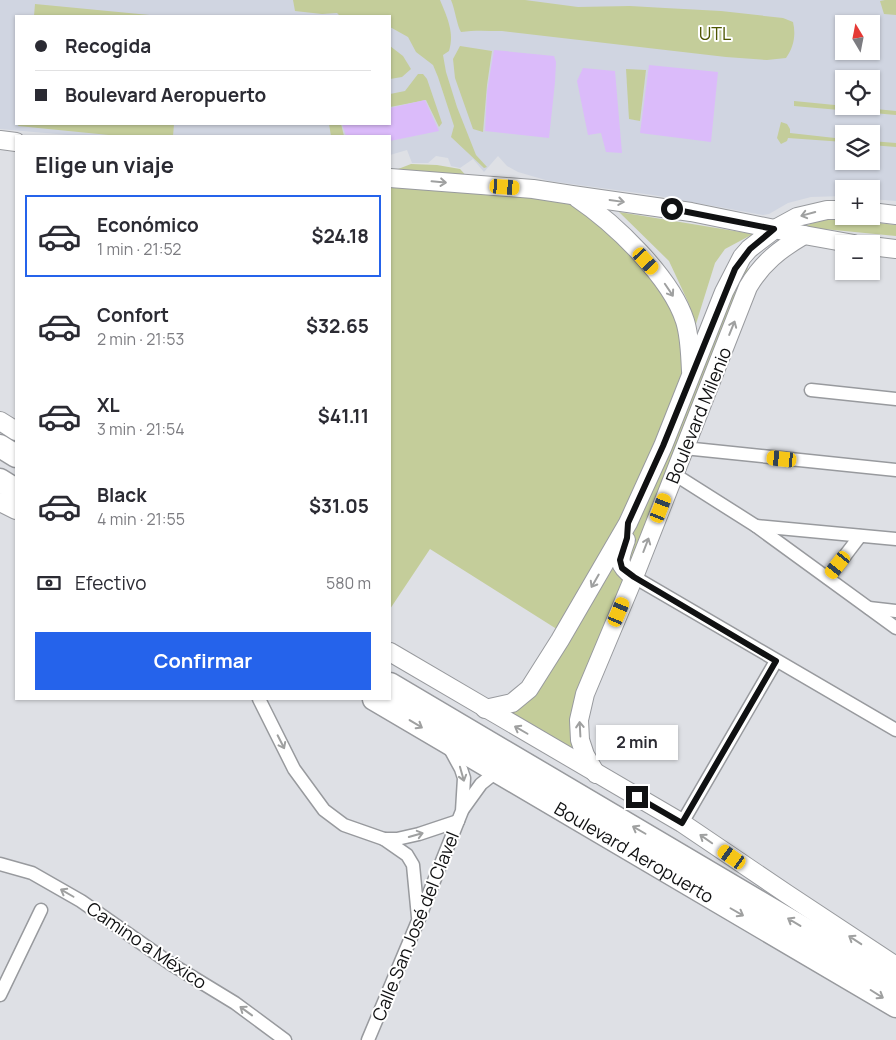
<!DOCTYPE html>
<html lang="es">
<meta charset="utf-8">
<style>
body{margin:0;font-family:Manrope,sans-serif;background:#f7f7f7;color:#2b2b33;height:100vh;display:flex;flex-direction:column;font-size:19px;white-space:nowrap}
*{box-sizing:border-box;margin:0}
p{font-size:16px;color:#7c7c81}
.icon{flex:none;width:28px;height:28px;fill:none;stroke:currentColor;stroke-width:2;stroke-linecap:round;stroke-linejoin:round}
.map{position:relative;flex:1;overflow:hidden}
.panel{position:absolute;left:15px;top:135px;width:376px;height:565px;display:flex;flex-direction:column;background:#fff;border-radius:0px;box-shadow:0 1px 4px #0004}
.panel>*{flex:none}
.guide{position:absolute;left:15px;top:15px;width:376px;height:110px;border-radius:0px;box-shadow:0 1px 4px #0004;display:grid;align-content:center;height:110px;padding:0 20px;background:#fff}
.needle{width:32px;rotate:350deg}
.buttons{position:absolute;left:835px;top:15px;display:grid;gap:10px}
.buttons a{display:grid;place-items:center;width:45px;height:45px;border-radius:0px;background:#fff;box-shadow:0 1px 4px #0004;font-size:25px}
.end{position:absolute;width:22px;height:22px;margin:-11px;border:6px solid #101112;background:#fff;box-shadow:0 0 0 2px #fff}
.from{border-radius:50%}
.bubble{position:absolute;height:35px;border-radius:0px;background:#fff;box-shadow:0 1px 4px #0004;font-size:16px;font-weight:700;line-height:35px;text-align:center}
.car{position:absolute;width:15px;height:30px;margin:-15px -8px;border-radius:6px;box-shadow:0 0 4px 1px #0007;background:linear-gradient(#f5c518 24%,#345 0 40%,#f5c518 0 76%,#345 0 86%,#f5c518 0)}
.guide b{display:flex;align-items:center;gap:18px;height:48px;font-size:19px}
.guide b+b{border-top:1px solid #e1e1e2}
.guide i{width:12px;height:12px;background:#2b2b33}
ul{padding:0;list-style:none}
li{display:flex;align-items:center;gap:15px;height:82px;margin:0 10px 8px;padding:0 10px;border:2px solid transparent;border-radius:0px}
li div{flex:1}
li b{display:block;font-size:19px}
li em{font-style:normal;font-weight:700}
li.on{border-color:#2563eb}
li>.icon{width:45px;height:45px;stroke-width:1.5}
h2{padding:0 20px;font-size:22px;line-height:60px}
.pay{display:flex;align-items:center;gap:12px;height:55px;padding:0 20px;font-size:19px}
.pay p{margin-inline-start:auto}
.button{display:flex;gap:10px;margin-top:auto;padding:10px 20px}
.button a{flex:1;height:58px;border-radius:0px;background:#2563eb;color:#fff;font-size:20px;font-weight:700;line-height:58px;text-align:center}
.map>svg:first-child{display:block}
.built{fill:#d0d5e1;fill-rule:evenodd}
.green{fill:#c4cd9a}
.building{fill:#dbbbfa}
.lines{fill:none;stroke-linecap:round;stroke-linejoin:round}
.street-casing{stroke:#989a9e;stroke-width:15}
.secondary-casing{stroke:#989a9e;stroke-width:20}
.highway-casing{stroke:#989a9e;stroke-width:25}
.street{stroke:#fff;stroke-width:12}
.secondary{stroke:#fff;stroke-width:18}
.highway{stroke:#fff;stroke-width:22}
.oneway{stroke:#9fa0a0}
.route{stroke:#101112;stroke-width:6}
.labels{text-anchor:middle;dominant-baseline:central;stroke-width:4;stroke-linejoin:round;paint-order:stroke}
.park-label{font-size:18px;fill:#4d5500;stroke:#fff}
.street-label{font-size:18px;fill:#101112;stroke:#fff}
</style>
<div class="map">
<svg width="896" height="1040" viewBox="0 0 896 1040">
<rect width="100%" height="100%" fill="#dee0e5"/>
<path class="built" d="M0,0H896V201L871,199V189H844V196L811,197L788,203L769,214L763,215L653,195L549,181L518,172L507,166L498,156L484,172L473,159L460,168L451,166L448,158L436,156L428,163H412L407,150L390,155V136H79L0,129ZM16,16H390V124H16ZM844,24H871V51H844ZM844,79H871V106H844ZM844,134H871V161H844Z"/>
<g class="green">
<path d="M293,0H440C447,17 455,33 449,51L443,55L446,72L457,107L476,155L487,167L484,168L451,137L454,126L438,77L433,65L416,52L408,37L390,27V16H340L337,13L322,14L295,11Z"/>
<path d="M451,0H525L578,7L630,6L665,8L721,11L783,18L793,22C796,35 794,47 786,58L767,60L726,57L502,31C488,31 474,30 461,32C457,26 455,9 451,0Z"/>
<path d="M885,0H896V15L884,14L880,1Z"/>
<path d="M35,4L160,16H34Z"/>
<path d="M390,46L403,56L411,69L402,77L390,79Z"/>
<path d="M460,46L492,51L487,85L483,132L473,129L455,78L453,59Z"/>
<path d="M626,69L646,70L640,121L629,119Z"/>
<path d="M418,74H423L427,79L442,123L439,127L426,100L390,107V94L405,91Z"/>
<path d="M794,101L896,111V115L794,106Z"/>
<path d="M781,122L787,124L790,129V133L844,139V142L788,138L787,141L781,144L777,138Z"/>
<path d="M19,124H174L173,136H119L18,126Z"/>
<path d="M329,124H341L344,136H331Z"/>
<path d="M871,141L896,143V147L871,145Z"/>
<path d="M411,164L437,165L460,169L470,180L393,171Z"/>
<path d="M390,176L572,195L611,213L667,282L693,369L563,633L430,549L390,609Z"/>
<path d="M619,212L753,234L725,249L715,263L695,327L689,304L669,261Z"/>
<path d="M833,218L896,225V236L803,227L818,221Z"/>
<path d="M748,267L746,279L631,564L624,553L740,278Z"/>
<path d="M615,565L627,579L579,702L577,754L505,712L532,696Z"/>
</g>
<g class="building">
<path d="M494,50L554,56L556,62L555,82L549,138L485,131L487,92Z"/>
<path d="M649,65L718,72L711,142L640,133Z"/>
<path d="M583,68L615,71L622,153L606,152L601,133L588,135L577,81Z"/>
<path d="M425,100L439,131L390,141V136H346L342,124H390V108Z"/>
</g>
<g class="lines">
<defs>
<g id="street">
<path d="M811,390L896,399"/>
<path d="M684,448L896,470"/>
<path d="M674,474L756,526L896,628"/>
<path d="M756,526L896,539"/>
<path d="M634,577L896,730"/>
<path d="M828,578L860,536"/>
<path d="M869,608L896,611"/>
<path d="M259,699L294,769L324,810L344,825L384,839H397L419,834L458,821"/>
<path d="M463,809L481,784L496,772"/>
<path d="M682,823L776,661"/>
<path d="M384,839L407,855L413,865L418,917"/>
<path d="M0,864L32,873L81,901L171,964L235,1003L285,1040"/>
<path d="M0,995L41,910"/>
<path d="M368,1040L418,921L462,811L464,778L461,769L449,747"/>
</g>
<g id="secondary">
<path d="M0,140L16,142"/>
<path d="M390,178L533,189L572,195L691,212L804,235L854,244"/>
<path d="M577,198C614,223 671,277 685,321C690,337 690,354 691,371"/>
<path d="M871,212L896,215"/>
<path d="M871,246L896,249"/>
<path d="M0,421L16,431"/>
<path d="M0,502L16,510"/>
<path d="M626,540C619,560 616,564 634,577"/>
<path d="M390,652L682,823L787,894L896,966"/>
<path d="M485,709L512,703L529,689L560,640L628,523L663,446L724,292L742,257L749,249L775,229L797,217L827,210H844"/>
<path d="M596,774L585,755L580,740L579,720L585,694L634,577L748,287C762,263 780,249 804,235"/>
</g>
<g id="highway">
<path d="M0,446L16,456"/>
<path d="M0,480L16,490"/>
<path d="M390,684L896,983"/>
<path id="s1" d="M374,699L896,1006"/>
</g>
</defs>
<use href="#street" class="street-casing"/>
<use href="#secondary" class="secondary-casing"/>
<use href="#highway" class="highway-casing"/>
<use href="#street" class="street"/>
<use href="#secondary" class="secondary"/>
<use href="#highway" class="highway"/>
</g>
<defs><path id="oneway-shaft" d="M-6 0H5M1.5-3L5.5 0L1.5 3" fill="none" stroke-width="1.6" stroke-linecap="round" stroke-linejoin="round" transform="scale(1.25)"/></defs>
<g class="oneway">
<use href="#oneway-shaft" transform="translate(439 182) rotate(5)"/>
<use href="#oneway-shaft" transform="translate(617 201) rotate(8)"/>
<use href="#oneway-shaft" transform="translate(808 214) rotate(165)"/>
<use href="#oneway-shaft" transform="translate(669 290) rotate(56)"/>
<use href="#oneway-shaft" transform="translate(732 328) rotate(-68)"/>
<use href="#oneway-shaft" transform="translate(646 545) rotate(-69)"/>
<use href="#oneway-shaft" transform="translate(595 581) rotate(120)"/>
<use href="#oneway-shaft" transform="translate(416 724) rotate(31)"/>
<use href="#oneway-shaft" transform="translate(580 729) rotate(-93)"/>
<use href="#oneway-shaft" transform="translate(521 730) rotate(-150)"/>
<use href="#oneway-shaft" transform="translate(281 742) rotate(63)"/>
<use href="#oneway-shaft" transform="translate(462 774) rotate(74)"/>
<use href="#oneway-shaft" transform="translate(639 830) rotate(-150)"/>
<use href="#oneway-shaft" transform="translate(416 835) rotate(-16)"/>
<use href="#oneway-shaft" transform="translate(706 839) rotate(-145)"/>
<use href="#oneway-shaft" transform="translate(67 893) rotate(-150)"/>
<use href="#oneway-shaft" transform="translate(737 912) rotate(30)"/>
<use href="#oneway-shaft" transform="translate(794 922) rotate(-149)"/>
<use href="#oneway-shaft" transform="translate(855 940) rotate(-147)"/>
<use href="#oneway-shaft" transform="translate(877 994) rotate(32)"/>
<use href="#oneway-shaft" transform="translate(246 1011) rotate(-144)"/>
</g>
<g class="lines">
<path class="route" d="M637,797L682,823L776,661L634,577L622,568L620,560L627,538L628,523L663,446L735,269L750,249L774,229L672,209"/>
</g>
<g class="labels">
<g class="park-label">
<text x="715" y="33">UTL</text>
</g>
<g class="street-label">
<text transform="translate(698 415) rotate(-68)">Boulevard Milenio</text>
<text stroke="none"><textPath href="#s1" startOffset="302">Boulevard Aeropuerto</textPath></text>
<text transform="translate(415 926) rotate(-68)">Calle San José del Clavel</text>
<text transform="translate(147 945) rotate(34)">Camino a México</text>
</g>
</g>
</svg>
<div class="buttons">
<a><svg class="needle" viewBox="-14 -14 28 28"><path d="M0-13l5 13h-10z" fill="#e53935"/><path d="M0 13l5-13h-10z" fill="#7c7c81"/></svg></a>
<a><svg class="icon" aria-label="locate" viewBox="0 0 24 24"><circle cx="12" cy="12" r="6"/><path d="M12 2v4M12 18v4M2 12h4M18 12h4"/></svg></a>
<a><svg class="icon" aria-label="layers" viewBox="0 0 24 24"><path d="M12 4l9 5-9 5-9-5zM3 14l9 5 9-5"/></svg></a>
<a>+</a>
<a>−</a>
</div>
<i class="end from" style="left:672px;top:209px"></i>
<i class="end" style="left:637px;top:797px"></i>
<div class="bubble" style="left:596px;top:725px;width:82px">2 min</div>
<i class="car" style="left:505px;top:187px;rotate:94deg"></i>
<i class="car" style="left:646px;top:261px;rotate:138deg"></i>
<i class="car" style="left:782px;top:459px;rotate:276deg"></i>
<i class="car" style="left:661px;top:508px;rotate:21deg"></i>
<i class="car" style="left:838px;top:565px;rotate:218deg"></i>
<i class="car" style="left:619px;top:612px;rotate:23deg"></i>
<i class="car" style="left:732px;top:857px;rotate:305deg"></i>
<div class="guide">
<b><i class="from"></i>Recogida</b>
<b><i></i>Boulevard Aeropuerto</b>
</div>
<section class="panel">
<h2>Elige un viaje</h2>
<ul>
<li class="on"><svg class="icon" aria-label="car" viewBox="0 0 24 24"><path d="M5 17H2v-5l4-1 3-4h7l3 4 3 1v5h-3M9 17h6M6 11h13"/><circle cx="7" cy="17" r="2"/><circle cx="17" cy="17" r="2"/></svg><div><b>Económico</b><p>1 min · 21:52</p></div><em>$24.18</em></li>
<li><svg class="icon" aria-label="car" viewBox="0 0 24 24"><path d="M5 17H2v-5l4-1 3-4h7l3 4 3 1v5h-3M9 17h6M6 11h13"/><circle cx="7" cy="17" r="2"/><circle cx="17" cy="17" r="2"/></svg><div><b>Confort</b><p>2 min · 21:53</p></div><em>$32.65</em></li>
<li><svg class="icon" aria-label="car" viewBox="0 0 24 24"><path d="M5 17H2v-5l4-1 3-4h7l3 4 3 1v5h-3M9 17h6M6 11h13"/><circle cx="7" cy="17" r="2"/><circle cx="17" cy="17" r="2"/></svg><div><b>XL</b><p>3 min · 21:54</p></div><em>$41.11</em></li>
<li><svg class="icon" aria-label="car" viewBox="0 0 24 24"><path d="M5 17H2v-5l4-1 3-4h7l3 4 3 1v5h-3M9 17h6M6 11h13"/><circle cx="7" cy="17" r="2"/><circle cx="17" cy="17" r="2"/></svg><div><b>Black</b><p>4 min · 21:55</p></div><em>$31.05</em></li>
</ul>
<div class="pay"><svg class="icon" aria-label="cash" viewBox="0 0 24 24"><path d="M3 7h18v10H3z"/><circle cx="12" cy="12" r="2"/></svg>Efectivo<p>580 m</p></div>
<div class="button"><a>Confirmar</a></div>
</section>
</div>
